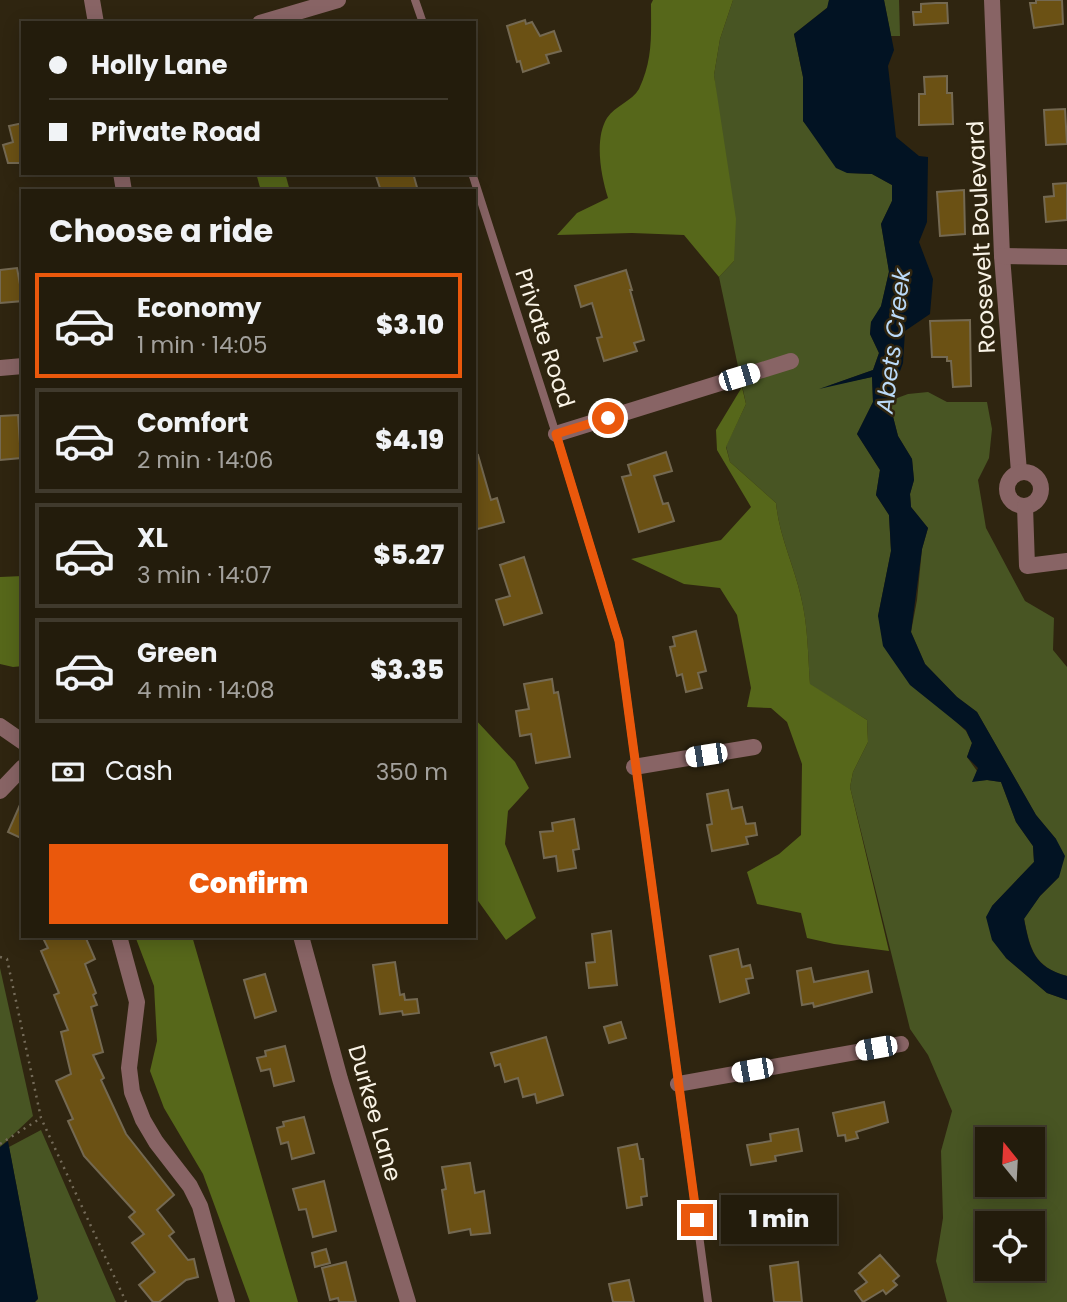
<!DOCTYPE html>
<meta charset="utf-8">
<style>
body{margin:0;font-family:Poppins,sans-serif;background:#2f291a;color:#f1f3f6;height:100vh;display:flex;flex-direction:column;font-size:26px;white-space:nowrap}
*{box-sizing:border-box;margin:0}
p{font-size:23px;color:#a3a19d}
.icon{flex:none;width:38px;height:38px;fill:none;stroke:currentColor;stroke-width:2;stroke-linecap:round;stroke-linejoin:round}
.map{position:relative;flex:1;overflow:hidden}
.details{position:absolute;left:21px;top:189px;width:455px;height:749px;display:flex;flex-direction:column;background:#231c0c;border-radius:0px;box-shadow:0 4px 18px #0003,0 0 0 2px #403a2d}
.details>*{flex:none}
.guide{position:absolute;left:21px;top:21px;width:455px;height:154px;border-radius:0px;box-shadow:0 4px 18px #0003,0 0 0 2px #403a2d;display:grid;align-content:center;height:154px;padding:0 28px;background:#231c0c}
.needle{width:46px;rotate:342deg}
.buttons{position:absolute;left:975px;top:1127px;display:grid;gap:14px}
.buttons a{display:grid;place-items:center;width:70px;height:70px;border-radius:0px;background:#231c0c;box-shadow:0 4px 18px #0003,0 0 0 2px #403a2d;font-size:35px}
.end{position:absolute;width:32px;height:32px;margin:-16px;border:9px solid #ea580c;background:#fff;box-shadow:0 0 0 4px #fff}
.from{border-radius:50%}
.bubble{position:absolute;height:49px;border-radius:0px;background:#231c0c;box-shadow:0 4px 18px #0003,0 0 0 2px #403a2d;font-size:23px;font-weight:800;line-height:49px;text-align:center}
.car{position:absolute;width:21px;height:42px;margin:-21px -10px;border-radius:9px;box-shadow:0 0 5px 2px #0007;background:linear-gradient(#fff 24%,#345 0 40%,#fff 0 76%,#345 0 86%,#fff 0)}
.guide b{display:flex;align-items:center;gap:24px;height:66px;font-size:26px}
.guide b+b{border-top:2px solid #403a2d}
.guide i{width:18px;height:18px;background:#f1f3f6}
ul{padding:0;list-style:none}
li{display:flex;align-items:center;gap:21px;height:105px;margin:0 14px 10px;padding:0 14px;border:4px solid #403a2d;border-radius:0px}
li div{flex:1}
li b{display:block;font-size:26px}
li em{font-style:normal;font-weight:800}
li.on{border-color:#ea580c}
li>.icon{width:63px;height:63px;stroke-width:1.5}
h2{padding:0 28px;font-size:32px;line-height:84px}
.pay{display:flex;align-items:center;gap:18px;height:77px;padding:0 28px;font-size:26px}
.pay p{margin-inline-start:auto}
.cta{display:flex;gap:14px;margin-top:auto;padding:14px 28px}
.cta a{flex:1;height:80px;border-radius:0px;background:#ea580c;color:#fff;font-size:28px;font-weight:800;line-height:80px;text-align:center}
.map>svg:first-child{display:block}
.green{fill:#485523;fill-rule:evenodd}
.forest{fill:#56671a}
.water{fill:#021323}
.building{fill:#6b5114;stroke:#746952;stroke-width:2}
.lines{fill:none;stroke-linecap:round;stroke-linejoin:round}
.path{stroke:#746b59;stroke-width:2.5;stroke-dasharray:2 5;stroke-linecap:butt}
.lane{stroke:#886465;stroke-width:8}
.street{stroke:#886465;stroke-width:16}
.route{stroke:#ea580c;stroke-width:9}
.labels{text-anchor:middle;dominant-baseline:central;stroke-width:5;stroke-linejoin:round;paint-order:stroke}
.street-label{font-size:23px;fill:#f9f3e6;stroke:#2f2510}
.water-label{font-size:24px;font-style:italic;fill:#bbdaf8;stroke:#2f2510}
</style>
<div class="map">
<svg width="1067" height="1302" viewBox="0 0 1067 1302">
<rect width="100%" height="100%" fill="#2f2510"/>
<g class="green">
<path d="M733,0H829L828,7L794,34L803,77V121L848,173L872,174L892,185V201L881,224L889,271L881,307L871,322L870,334L879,353L873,370L828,386L872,377L873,402L857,434L880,470L876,495L889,515L891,551L878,616L952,718L966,731L972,743L967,757L977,771L973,781L987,780L1001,782L1016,822L1033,846L1034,862L992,906L1006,958L1047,993L1067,1000V1302H947L936,1261L943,1218L941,1151L952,1111L928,1055L910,1029L850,787L853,772L868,742L867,720L810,685C808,656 808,626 801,597C794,565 779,536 776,503L730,462L726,446L746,404L719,277L734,261L714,75L720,39ZM987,1139H1032V1185H987ZM987,1223H1032V1269H987Z"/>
<path d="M884,0H899L900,36H891Z"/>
<path d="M928,392L947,402H987L992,429L989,458L978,480L986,528L1025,601L1054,618L1053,650L1067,667V976C1034,967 1030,949 1024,918L1040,896L1059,877L1056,839L1036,815L977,712L957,697L925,664L911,632L917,600L922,549L928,528L911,507L910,494L914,480L912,459L898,436L889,401L908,394Z"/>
<path d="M0,968L33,1116L0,1147Z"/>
<path d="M41,1130L116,1302H35L38,1298L9,1147Z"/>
</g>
<g class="forest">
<path d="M653,0H733L720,39L714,75L736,219L734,261L719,277L684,235L632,233L557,235L577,213L608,198C601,176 594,139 607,118C615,106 632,101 639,89C653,59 651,36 651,4Z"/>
<path d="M256,173H285L290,191H261Z"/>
<path d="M742,387L746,404L726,447L730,462L776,503C779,536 794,565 801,597C808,625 808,656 810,684L867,720L868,742L853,772L850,787L889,951L834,944L807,938L801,913L757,904L747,872L779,854L801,835L802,764L787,722L771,708L747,707L751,688L737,615L720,588L684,584L631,559L721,540L751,507L717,450L716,430Z"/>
<path d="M23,576V666L13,667L0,664V577Z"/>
<path d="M474,718L515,762L529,788L508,811L505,844L536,918L506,940L476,898L474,889Z"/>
<path d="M135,936H192L298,1302H250L203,1174L164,1108L150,1071L157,1041L154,986Z"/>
</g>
<g class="water">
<path d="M829,0H884L894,50L888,66L896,137L919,156L928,157L927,222L919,242L933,279L930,314L905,331L903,363L889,401L898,436L912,459L914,480L910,494L911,507L928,528L922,549L911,632L925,664L957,697L977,712L1036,815L1056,839L1065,856L1059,877L1040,896L1024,919C1030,950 1034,967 1067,976V1000L1047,993L1006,958L992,940L986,917L992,906L1034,862L1033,846L1016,822L1001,782L987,780L972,782L978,768L967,757L972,743L966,730L910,685L883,646L878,616L891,551L889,515L876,495L880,470L857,434L873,402L872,377L819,389L873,370L879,353L870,334L871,322L881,306L889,272L881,224L892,201V185L872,174L847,173L836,168L808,128L803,121V77L794,34L827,8Z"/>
<path d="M8,1141L38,1299L35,1302H0V1147Z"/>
</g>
<g class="building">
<path d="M1036,0H1062L1063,24L1034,28L1030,3H1036Z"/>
<path d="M936,3H947L948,23L914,25L913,12H921V4Z"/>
<path d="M525,20L526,24L532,22L540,36L554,31L561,51L546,55L549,63L523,72L520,61L517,62L507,26Z"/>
<path d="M947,76V93H952L953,124L919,125V94H925L924,77Z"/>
<path d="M1065,109L1067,144L1046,145L1044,110Z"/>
<path d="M23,123V163H8L3,145L13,142L9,126Z"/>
<path d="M375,173H413L418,191H381Z"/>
<path d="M1067,183V220L1046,222L1044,197L1054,196L1053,184Z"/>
<path d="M964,190L965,234L940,236L937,192Z"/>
<path d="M17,268L23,301L0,303V270Z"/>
<path d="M626,270L632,290H630L644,340L634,343L637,351L604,361L597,338L602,337L592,303L581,307L575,286Z"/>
<path d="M970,320L971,386L953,387L951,361H947V357H932L930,321Z"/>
<path d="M18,415L21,458L0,460V416Z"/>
<path d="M666,452L672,471L654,476L663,504L668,503L674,521L639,532L622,477L631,475L628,465Z"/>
<path d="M478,455L491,500L497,498L504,522L474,530V456Z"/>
<path d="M524,557L542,613L504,625L496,600L510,596L500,565Z"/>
<path d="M696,631L706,671L698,673L702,688L686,692L682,674L677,676L670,647L675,646L673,637Z"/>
<path d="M552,679L554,693L558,692L570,757L536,763L531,734L520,736L516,711L529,709L524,684Z"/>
<path d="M728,790L732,809L742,807L746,824L755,823L757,835L746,837L748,844L712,851L707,825L712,824L707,794Z"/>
<path d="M23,798V839L8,832Z"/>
<path d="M574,819L579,849L573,850L576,868L558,871L556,856L544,858L540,832L553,831L552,823Z"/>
<path d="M611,931L617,985L589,988L586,963L595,962L592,934Z"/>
<path d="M42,936H85L95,959L85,964L96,993L93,995L97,1005L91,1007L103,1052L93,1055L104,1078L101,1080L126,1134L174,1195L157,1210L174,1232L169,1236L188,1260L194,1259L198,1277L186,1280L159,1302H153L139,1285L155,1272L132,1243L144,1234L129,1217L135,1212L84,1156L68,1121L73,1119L56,1081L71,1074L61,1032L68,1030L54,995L59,993L41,951L48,948Z"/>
<path d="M738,949L742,967L750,965L753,978L746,979L749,993L720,1002L710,956Z"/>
<path d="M395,962L400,995L404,994L405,1000L417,999L419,1013L403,1015L402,1011L380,1014L373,965Z"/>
<path d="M811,968L814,982L868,971L872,992L814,1007L813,1003L802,1005L797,971Z"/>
<path d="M265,974L276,1011L255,1018L244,980Z"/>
<path d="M621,1022L626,1038L609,1043L604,1027Z"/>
<path d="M546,1037L563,1095L537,1103L535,1094L523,1097L518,1078L505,1082L500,1064L495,1066L491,1053Z"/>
<path d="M285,1046L294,1081L274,1086L270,1069L261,1071L257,1058L266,1056L265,1051Z"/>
<path d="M884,1102L888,1122L856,1132L858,1138L846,1141L845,1135L838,1136L833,1113Z"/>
<path d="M304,1117L314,1153L292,1159L288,1142L281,1144L277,1128L284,1126L283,1122Z"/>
<path d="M798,1129L802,1151L775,1156L776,1161L751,1165L747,1145L771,1141L770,1134Z"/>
<path d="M637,1144L640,1159H643L647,1196L641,1197L642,1205L627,1208L618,1148Z"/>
<path d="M470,1163L475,1193L484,1191L490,1233L471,1235L470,1229L449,1233L442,1190L446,1189L442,1167Z"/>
<path d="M324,1181L336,1231L313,1237L306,1209L299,1210L293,1189Z"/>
<path d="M326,1249L330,1263L315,1267L312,1253Z"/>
<path d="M880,1255L899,1276L893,1281L897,1285L886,1294L883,1290L863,1302L855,1291L867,1282L859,1273Z"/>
<path d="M346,1262L356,1302H339L338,1298L330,1300L322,1268Z"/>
<path d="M798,1262L802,1302H774L770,1266Z"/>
<path d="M629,1280L634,1302H613L609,1284Z"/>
</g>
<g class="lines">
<g class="path">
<path d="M0,957L7,959L41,1118L126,1302"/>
<path d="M0,1144L41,1118"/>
</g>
<g class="lane">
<path d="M415,0L423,23"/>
<path d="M472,173L556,434L619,641L708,1302"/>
</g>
<g class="street">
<path d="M92,0L96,23"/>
<path d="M992,0L1002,256L1019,472"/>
<path d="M260,23L338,0"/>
<path d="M121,173L124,191"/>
<path d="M1002,256L1067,257"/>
<path d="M0,368L23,366"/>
<path d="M556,434L791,361"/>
<circle cx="1024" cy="489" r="17"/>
<path d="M1025,506L1027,566L1067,561"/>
<path d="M0,726L23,742"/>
<path d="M634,767L754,747"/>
<path d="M0,791L23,767"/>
<path d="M119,936L137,1002L129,1068L132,1092L143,1120L156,1142L190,1186L200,1206L227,1302"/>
<path d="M301,936L340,1079L408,1302"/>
<path d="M678,1084L901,1044"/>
</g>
</g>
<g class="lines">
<path class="route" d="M608,418L556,434L619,641L697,1220"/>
</g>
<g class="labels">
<g class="street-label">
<text transform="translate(981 237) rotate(-93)">Roosevelt Boulevard</text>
<text transform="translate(545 338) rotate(72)">Private Road</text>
<text transform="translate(375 1113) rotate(74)">Durkee Lane</text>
</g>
<g class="water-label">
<text transform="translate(893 341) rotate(-83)">Abets Creek</text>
</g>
</g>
</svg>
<div class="buttons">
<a><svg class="needle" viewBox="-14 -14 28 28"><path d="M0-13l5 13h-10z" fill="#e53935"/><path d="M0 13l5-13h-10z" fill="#a3a19d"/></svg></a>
<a><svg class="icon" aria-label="locate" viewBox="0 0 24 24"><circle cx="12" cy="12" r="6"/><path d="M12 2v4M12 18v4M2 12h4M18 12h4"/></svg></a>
</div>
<i class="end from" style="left:608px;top:418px"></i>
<i class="end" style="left:697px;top:1220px"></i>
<div class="bubble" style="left:721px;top:1195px;width:116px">1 min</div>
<i class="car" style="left:739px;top:377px;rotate:73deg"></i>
<i class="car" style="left:706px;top:755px;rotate:261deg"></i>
<i class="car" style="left:876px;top:1048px;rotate:260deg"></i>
<i class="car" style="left:752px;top:1070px;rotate:260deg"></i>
<div class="guide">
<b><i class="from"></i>Holly Lane</b>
<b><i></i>Private Road</b>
</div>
<section class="details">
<h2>Choose a ride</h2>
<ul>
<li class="on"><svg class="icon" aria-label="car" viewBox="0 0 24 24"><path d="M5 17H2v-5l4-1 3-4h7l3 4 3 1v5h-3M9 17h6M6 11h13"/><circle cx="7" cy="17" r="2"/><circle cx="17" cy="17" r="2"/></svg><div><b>Economy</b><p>1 min · 14:05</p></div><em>$3.10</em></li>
<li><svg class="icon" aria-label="car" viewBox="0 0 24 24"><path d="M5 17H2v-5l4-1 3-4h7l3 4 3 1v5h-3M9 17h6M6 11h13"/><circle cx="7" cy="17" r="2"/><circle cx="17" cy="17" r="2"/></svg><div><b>Comfort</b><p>2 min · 14:06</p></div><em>$4.19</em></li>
<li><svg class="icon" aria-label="car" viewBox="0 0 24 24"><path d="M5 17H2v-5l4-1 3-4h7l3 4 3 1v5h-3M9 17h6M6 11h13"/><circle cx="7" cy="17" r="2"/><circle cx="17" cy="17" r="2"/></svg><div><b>XL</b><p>3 min · 14:07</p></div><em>$5.27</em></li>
<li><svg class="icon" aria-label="car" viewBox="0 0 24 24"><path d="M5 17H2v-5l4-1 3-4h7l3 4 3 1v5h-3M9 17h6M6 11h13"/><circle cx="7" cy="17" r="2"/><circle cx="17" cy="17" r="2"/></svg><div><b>Green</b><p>4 min · 14:08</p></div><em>$3.35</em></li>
</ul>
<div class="pay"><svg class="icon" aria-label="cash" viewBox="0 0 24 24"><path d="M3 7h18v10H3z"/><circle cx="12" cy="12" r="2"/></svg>Cash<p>350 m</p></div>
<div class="cta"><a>Confirm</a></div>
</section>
</div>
